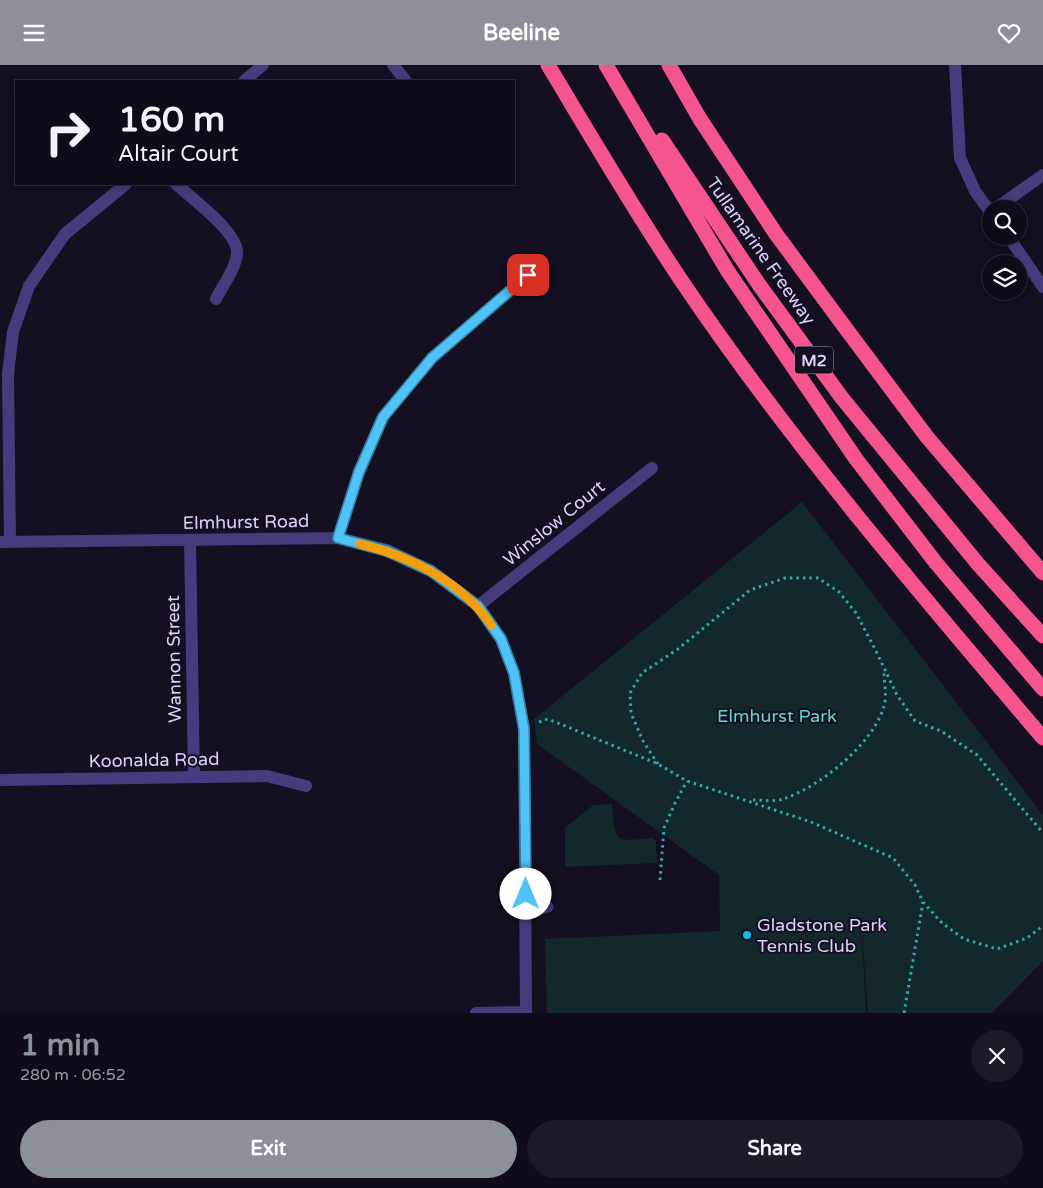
<!DOCTYPE html>
<meta charset="utf-8">
<style>
body{margin:0;font-family:"Varela Round",sans-serif;background:#1d1926;color:#f1f3f6;height:100vh;display:flex;flex-direction:column;font-size:19px;white-space:nowrap}
*{box-sizing:border-box;margin:0}
p{font-size:16px;color:#9b9ba2}
.icon{flex:none;width:28px;height:28px;fill:none;stroke:currentColor;stroke-width:2;stroke-linecap:round;stroke-linejoin:round}
.map{position:relative;height:948px;overflow:hidden}
.details{display:flex;flex-direction:column;background:#0f0b19;flex:1}
.details>*{flex:none}
.banner{position:absolute;left:15px;top:15px;width:500px;height:105px;border-radius:0px;box-shadow:0 2px 8px #0003,0 0 0 1px #2f2b38;background:#0f0b19;color:#f1f3f6;overflow:hidden}
.tools{position:absolute;left:982px;top:135px;display:grid;gap:10px}
.tools a{display:grid;place-items:center;width:45px;height:45px;border-radius:50%;background:#0f0b19;box-shadow:0 2px 8px #0003,0 0 0 1px #2f2b38;font-size:25px}
.pin{position:absolute;display:grid;place-items:center;width:42px;height:42px;color:#fff;margin:-21px;border-radius:10px;box-shadow:0 2px 8px #0006}
.me{position:absolute;width:55px;margin:-28px;rotate:0deg;stroke-linejoin:round;filter:drop-shadow(0 0 4px #0008)}
.turn{display:flex;align-items:center;gap:18px;height:105px;padding:0 20px;font-size:22px}
.turn .icon{width:65px;height:65px;stroke-width:2.5}
.turn b{display:block;font-size:35px;line-height:42px}
.round{display:grid;place-items:center;flex:none;width:52px;height:52px;border-radius:26px;background:#1d1926}
.headline{display:flex;align-items:center;justify-content:space-between;height:85px;padding:0 20px}
h1{font-size:30px;font-weight:700;line-height:38px;color:#8c9099}
.primary-button{display:flex;gap:10px;margin-top:auto;padding:10px 20px}
.primary-button a{flex:1;height:58px;border-radius:30px;background:#8c9099;color:#fff;font-size:20px;font-weight:700;line-height:58px;text-align:center}
.primary-button a+a{background:#1d1926;color:#f1f3f6}
header{display:flex;justify-content:space-between;align-items:center;height:65px;padding:0 20px;background:#8c9099;color:#fff;font-size:22px;font-weight:700}
.map>svg:first-child{display:block}
.green{fill:#12282a}
.lines{fill:none;stroke-linecap:round;stroke-linejoin:round}
.path{stroke:#36a6ac;stroke-width:3;stroke-dasharray:2.5 4;stroke-linecap:butt}
.lane{stroke:#463c7d;stroke-width:11}
.street{stroke:#463c7d;stroke-width:12}
.highway{stroke:#f5548f;stroke-width:15}
.route-casing{stroke:#337fa1;stroke-width:12}
.route{stroke:#4fc3f7;stroke-width:9}
.slow{stroke:#f59e0b;stroke-width:9}
.poi-dot{fill:#0ebceb;stroke:#140f21;stroke-width:2}
.labels{text-anchor:middle;stroke-width:4;stroke-linejoin:round;paint-order:stroke}
.shield{fill:#140f21;stroke:#9f97ba;stroke-width:1}
.shield-label{font-size:16px;font-weight:bold;fill:#dbd1fc}
.street-label{font-size:18px;fill:#dbd1fc;stroke:#140f21}
.park-label{font-size:18px;fill:#62d7c7;stroke:#140f21}
.poi-label{font-size:18px;fill:#dbd1fc;stroke:#140f21;text-anchor:start}
</style>
<header><svg class="icon" aria-label="menu" viewBox="0 0 24 24"><path d="M4 6h16M4 12h16M4 18h16"/></svg>Beeline<svg class="icon" aria-label="heart" viewBox="0 0 24 24"><path d="M12 20l-8-8c-3-5 5-10 8-4 3-6 11-1 8 4z"/></svg></header>
<div class="map">
<svg width="1043" height="948" viewBox="0 0 1043 948">
<rect width="100%" height="100%" fill="#140f21"/>
<!-- green -->
<path class="green" d="M802,437L1043,750V896L992,948H868L861,853L866,948H547L545,874L720,866L719,810L537,679L534,654Z
M612,739C615,777 614,777 653,773L656,777L657,798L565,802V763L593,740Z"/>
<g class="lines">
<!-- path -->
<path class="path" d="M539,657L548,654L658,699L687,716L811,757L893,793L915,820L923,837L942,858L964,874L997,884L1027,873L1043,861
M658,699L643,676L631,648L630,628L642,608L678,584L750,525L785,513H818L839,527L856,548L875,584L897,630L915,656L941,666L977,690L1043,768
M753,735C762,735 775,737 783,734C820,722 874,678 884,641C887,631 884,617 884,606
M660,815L664,763L675,738L687,716
M904,948L923,837"/>
<!-- lane -->
<path class="lane" d="M526,848L548,842"/>
<!-- street -->
<path class="street" d="M393,0L406,16
M955,0L960,93L975,126L991,148
M244,16L263,0
M176,119C191,133 238,167 237,188C236,203 223,220 216,234
M995,144L1043,110
M1008,171L1043,222
M338,473L359,407L383,352L432,293L528,210
M190,475L194,712
M0,477L338,473L387,485L431,506L478,541L501,574L514,608L524,664L526,948
M10,477L8,309L13,267L29,221L65,169L126,119
M478,541L652,403
M0,715L267,711L306,721
M476,948L526,947"/>
<!-- highway -->
<path class="highway" d="M548,0C592,73 635,147 683,218C791,378 918,526 1043,673
M606,0L727,205L856,394L936,498L1043,624
M669,0L700,54L776,169L844,261L927,372L1043,508
M662,75L760,221L842,333L978,499L1043,571"/>
</g>
<g class="lines">
<!-- route casing -->
<g class="route-casing">
<path id="route" d="M526,829L524,664L514,608L501,574L478,541L431,506L387,486L338,473L359,407L383,352L432,293L528,210"/>
</g>
<!-- route -->
<use href="#route" class="route"/>
<!-- slow -->
<path class="slow" d="M360,479C410,491 462,517 491,560"/>
</g>
<!-- markers -->
<circle class="poi-dot" cx="747" cy="870" r="5"/>
<g class="labels">
<!-- shield labels -->
<rect class="shield" x="795" y="281.5" width="38" height="27" rx="4"/>
<g class="shield-label">
<text x="814" y="301">M2</text>
</g>
<!-- street labels -->
<g class="street-label">
<text transform="translate(761 186) rotate(55)" y="6">Tullamarine Freeway</text>
<text transform="translate(246 457) rotate(-1)" y="6">Elmhurst Road</text>
<text transform="translate(554 458) rotate(-39)" y="6">Winslow Court</text>
<text transform="translate(174 594) rotate(-91)" y="6">Wannon Street</text>
<text transform="translate(154 695) rotate(-1)" y="6">Koonalda Road</text>
</g>
<!-- park labels -->
<g class="park-label">
<text x="777" y="657">Elmhurst Park</text>
</g>
<!-- poi labels -->
<g class="poi-label">
<text x="757" y="866">Gladstone Park<tspan x="757" dy="21">Tennis Club</tspan></text>
</g>
</g>
</svg>
<div class="tools">
<a><svg class="icon" aria-label="search" viewBox="0 0 24 24"><circle cx="10" cy="10" r="6"/><path d="M15 15l6 6"/></svg></a>
<a><svg class="icon" aria-label="layers" viewBox="0 0 24 24"><path d="M12 4l9 5-9 5-9-5zM3 14l9 5 9-5"/></svg></a>
</div>
<div class="pin" style="left:528px;top:210px;background:#d93025"><svg class="icon" aria-label="arrive" viewBox="0 0 24 24"><path d="M6 21V4h12l-3 4 3 4H6"/></svg></div>
<svg class="me" style="left:526px;top:829px" viewBox="-20 -20 40 40"><circle r="19" fill="#fff"/><path d="M0-13L10 11 0 6-10 11z" fill="#4fc3f7"/></svg>
<div class="banner">
<div class="turn"><svg class="icon" aria-label="right" viewBox="0 0 24 24"><path d="M7 20v-9h11M14 6l5 5-5 5"/></svg><div><b>160 m</b>Altair Court</div></div>
</div>
</div>
<section class="details">
<div class="headline"><div><h1>1 min</h1><p>280 m · 06:52</p></div><a class="round"><svg class="icon" aria-label="close" viewBox="0 0 24 24"><path d="M6 6l12 12M18 6L6 18"/></svg></a></div>
<div class="primary-button"><a>Exit</a><a>Share</a></div>
</section>
